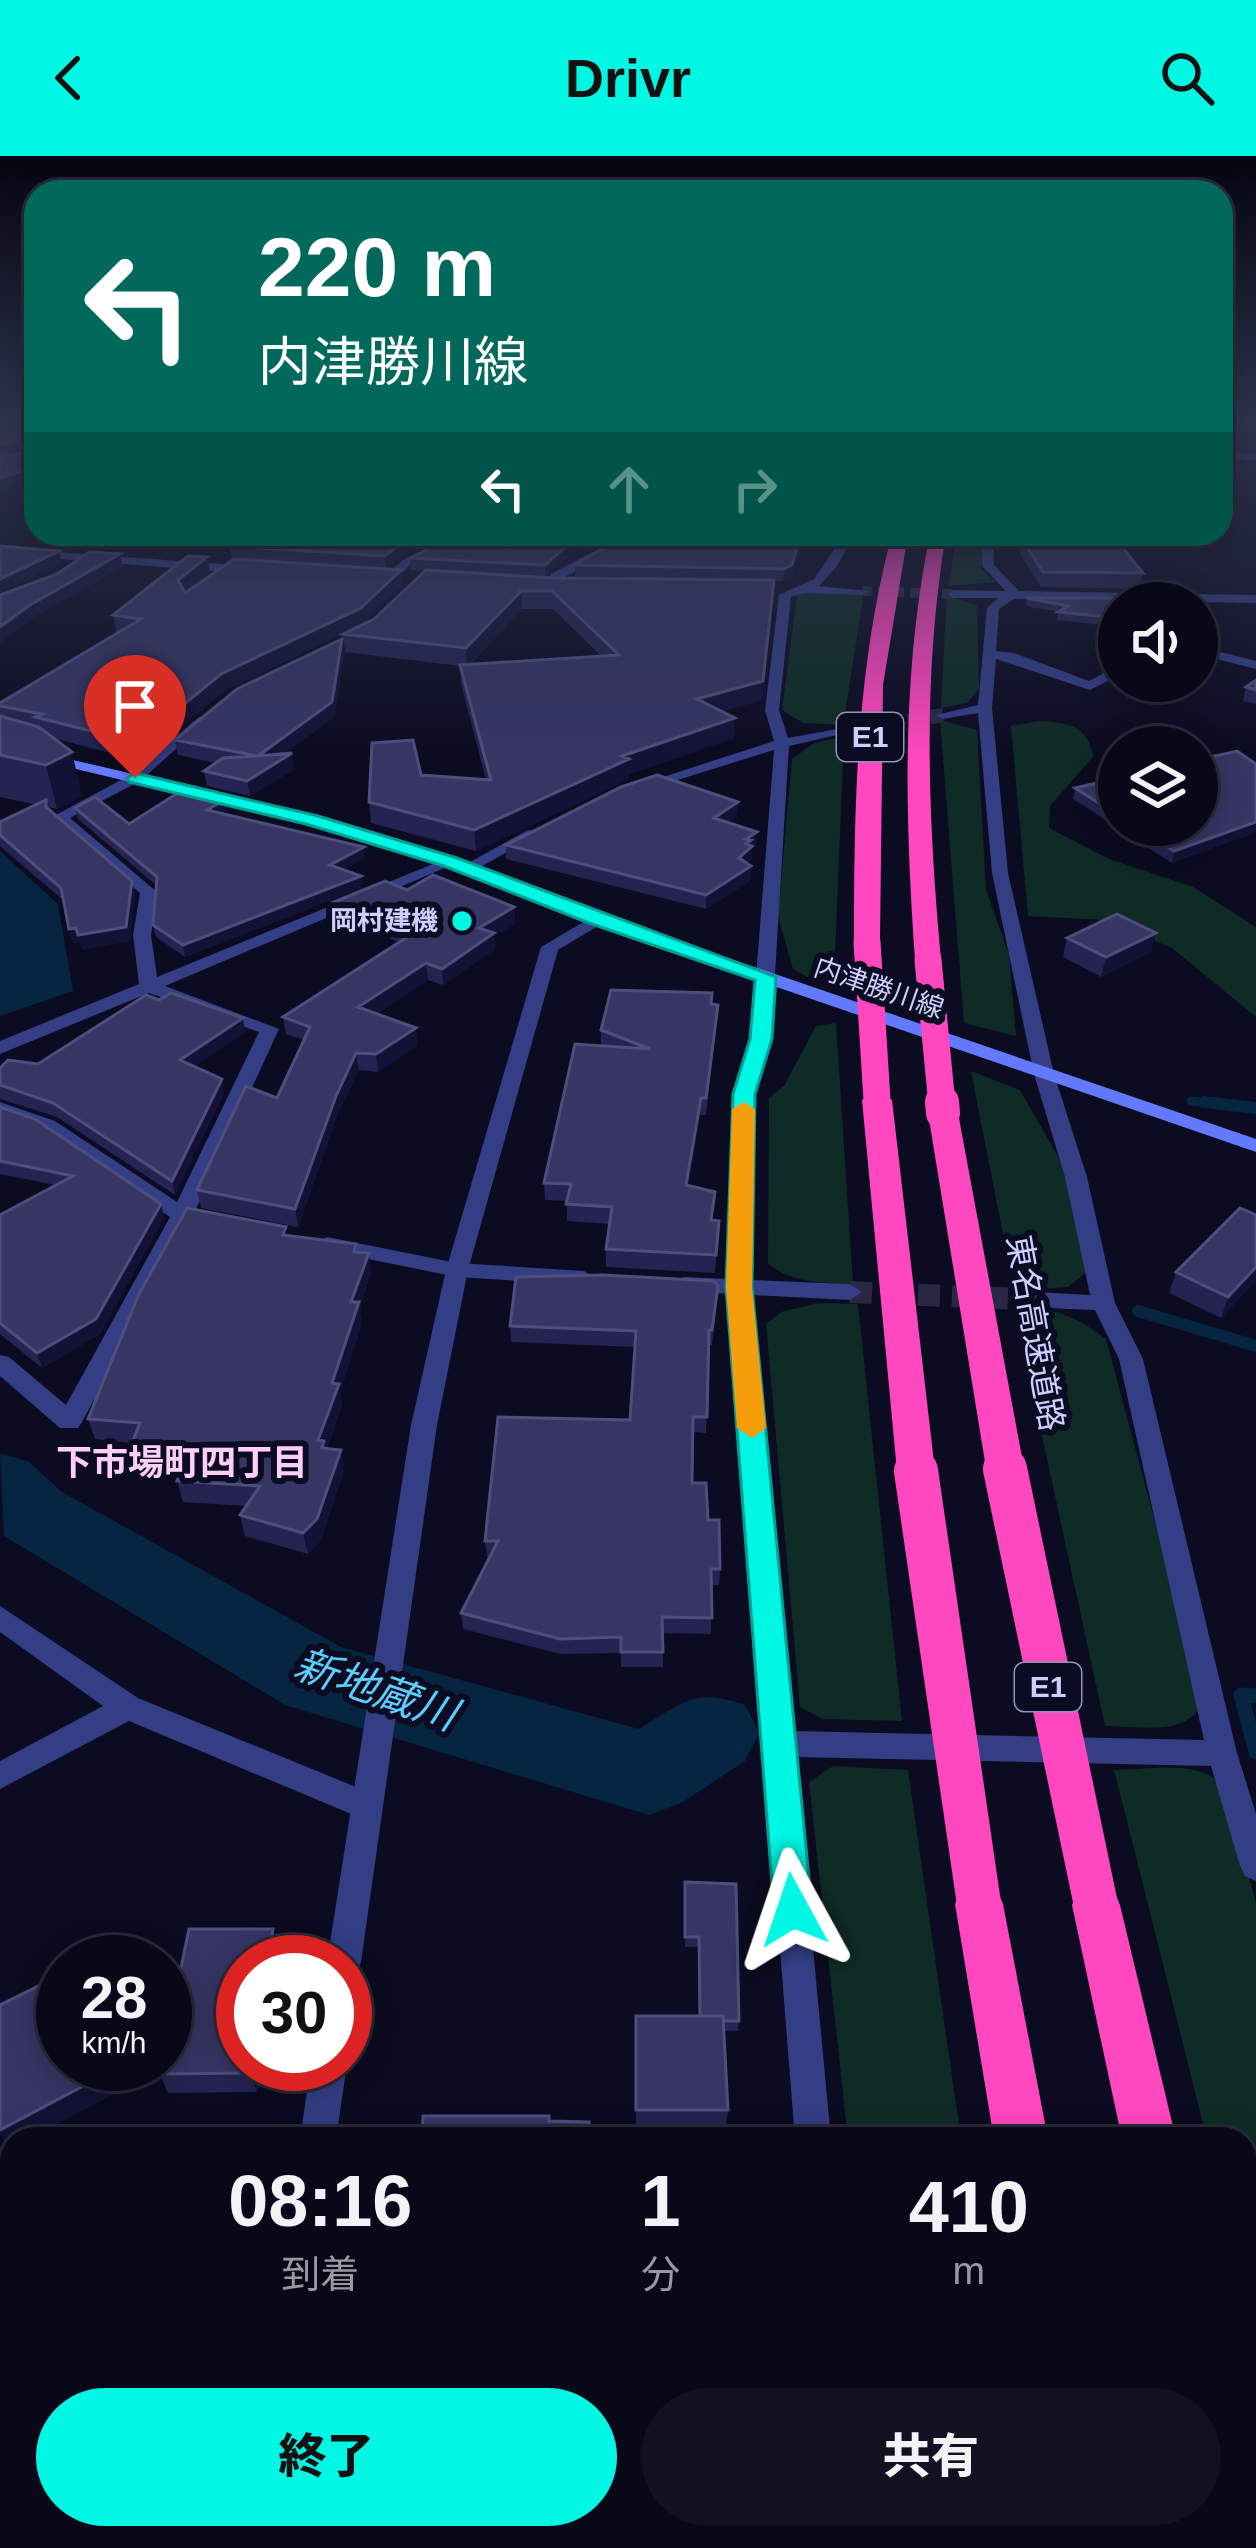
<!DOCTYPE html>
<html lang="ja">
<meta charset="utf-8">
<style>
body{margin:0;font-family:Arial,"Noto Sans JP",sans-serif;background:#112;color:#f1f3f6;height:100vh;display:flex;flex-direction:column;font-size:45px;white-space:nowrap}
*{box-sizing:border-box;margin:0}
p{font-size:39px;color:#989aa2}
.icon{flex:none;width:66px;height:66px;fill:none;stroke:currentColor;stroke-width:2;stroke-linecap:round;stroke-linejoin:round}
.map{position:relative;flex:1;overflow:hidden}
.sheet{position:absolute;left:0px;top:1971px;width:1257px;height:423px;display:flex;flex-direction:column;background:#080819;border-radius:36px 36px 0 0;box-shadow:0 6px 30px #0003,0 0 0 3px #292938}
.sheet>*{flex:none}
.banner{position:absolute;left:24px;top:24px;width:1209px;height:366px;border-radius:36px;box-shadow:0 6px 30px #0003,0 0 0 3px #292938;background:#00695c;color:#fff;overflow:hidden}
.tools{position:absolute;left:1098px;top:426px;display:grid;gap:24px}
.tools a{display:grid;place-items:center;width:120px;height:120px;border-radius:50%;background:#080819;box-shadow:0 6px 30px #0003,0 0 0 3px #292938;font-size:60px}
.speed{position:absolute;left:36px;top:1779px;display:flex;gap:24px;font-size:60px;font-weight:700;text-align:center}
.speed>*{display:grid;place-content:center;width:156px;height:156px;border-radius:50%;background:#080819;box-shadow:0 6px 30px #0003,0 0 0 3px #292938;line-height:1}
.speed small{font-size:30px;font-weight:400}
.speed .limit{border:18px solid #d22;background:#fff;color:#111}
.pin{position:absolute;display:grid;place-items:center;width:102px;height:102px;color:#fff;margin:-123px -51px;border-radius:50% 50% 50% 0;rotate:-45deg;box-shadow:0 0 12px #0007}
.pin .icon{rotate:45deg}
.me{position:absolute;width:132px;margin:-66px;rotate:355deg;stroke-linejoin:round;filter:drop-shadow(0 0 9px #0008)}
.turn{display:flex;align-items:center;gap:42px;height:252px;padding:0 36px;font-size:54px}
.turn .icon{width:156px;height:156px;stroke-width:2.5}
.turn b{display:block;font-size:84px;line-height:102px}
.lanes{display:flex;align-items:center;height:114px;padding:0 36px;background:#0003;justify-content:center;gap:60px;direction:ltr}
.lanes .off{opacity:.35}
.eta{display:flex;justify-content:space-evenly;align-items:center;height:204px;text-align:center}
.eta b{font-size:72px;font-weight:800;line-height:84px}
.action{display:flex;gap:24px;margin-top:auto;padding:24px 36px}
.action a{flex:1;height:138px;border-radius:72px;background:#00f7e4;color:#111;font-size:48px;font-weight:800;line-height:138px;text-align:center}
.action a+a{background:#112;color:#f1f3f6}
header{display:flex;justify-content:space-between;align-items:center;height:156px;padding:0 36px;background:#00f7e4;color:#111;font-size:54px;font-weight:800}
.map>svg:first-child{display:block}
.green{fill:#0e2c25}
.water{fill:#062540}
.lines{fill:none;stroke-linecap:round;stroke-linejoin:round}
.stream-far2{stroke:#062540;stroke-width:9}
.stream-far1{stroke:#062540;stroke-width:12}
.stream{stroke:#062540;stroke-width:15}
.river{fill:#062540;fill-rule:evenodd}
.minor-tunnel-far2{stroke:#282842;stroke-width:10;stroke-dasharray:10 6;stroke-linecap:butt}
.minor-tunnel-far1{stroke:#282842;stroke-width:14;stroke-dasharray:14 8;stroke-linecap:butt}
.minor-tunnel{stroke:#282842;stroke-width:22;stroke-dasharray:22 12;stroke-linecap:butt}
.minor{fill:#333e84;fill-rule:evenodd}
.tertiary{fill:#333e84;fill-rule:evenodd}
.secondary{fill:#637aff;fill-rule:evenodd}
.motorway{fill:#ff47bf;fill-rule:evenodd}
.motorway-bridge-far2{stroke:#ff47bf;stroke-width:27}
.motorway-bridge-far1{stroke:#ff47bf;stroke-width:34}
.motorway-bridge{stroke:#ff47bf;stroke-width:44}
.wall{fill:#242351;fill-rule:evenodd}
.shaded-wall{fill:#121236}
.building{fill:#363564;stroke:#4d4e7c;stroke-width:3}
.route{fill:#00f7e4;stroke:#00a194;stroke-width:3}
.slow{fill:#f59e0b}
.poi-dot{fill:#00f7e4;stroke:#0b0b21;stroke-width:4.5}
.labels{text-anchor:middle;stroke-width:12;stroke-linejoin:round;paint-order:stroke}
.far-poi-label{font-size:27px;font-weight:bold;fill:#cccfff;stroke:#0b0b21;text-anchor:end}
.far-street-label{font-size:27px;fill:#cccfff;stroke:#0b0b21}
.shield{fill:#0b0b21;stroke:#9294bc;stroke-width:3}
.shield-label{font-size:30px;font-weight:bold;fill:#cccfff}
.street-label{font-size:33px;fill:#cccfff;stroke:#0b0b21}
.neighbourhood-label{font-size:36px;font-weight:bold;fill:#ffcef6;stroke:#0b0b21}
.near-water-label{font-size:42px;font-style:italic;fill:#5acfff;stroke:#0b0b21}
</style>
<header><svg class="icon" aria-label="back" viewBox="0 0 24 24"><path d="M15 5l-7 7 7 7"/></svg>Drivr<svg class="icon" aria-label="search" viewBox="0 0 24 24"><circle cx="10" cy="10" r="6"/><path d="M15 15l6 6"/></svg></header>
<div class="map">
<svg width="1256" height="2392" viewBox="0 0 1256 2392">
<rect width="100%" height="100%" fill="#0b0b21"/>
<!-- green -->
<path class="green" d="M957,378H982L981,413L996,426L948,430Z
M808,436L864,437L843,569L803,567L782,554L797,440Z
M947,439L977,450L979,533L967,547L941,552Z
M940,564L977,574L986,734L1009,798L1016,880L964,867Z
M1039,565C1068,567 1088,569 1093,601L1050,650L1049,672L1109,703L1193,731L1256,771V861L1172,792L1105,764L1028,760L1011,570Z
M844,581L834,823L813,824L793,813L778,760L792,603L814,587Z
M836,867L853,1128C824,1126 790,1128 768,1107L769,942L784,930L816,870Z
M971,915L1020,934L1064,1011L1089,1114L1068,1131L1014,1135Z
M818,1147L858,1148L902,1565L823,1563L800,1551L766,1168L781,1156Z
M1014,1151C1053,1151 1076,1160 1106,1183L1203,1545C1188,1582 1139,1570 1105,1570Z
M833,1610L908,1614L961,1983H848L809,1626Z
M1114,1614C1148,1614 1200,1602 1224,1631L1256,1747V2181L1245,2137V1983H1207Z"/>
<!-- water -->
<path class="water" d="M0,695L58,748L73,835L0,860Z"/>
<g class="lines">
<!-- stream-far2 -->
<path class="stream-far2" d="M1191,945L1232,949"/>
<!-- stream-far1 -->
<path class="stream-far1" d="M1204,946L1256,952
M1138,1155L1256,1190"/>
<!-- stream -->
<path class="stream" d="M1256,1540L1241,1539L1256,1596"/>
<!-- river -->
<path class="river" d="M0,1297L29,1306L62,1336L341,1491L639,1573C682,1547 695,1531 745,1549L759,1577L745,1605L683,1646L649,1659L285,1549L4,1380Z"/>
<!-- minor-tunnel-far2 -->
<path class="minor-tunnel-far2" d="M862,435L953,438"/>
<!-- minor-tunnel-far1 -->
<path class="minor-tunnel-far1" d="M843,576L943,559"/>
<!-- minor-tunnel -->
<path class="minor-tunnel" d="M850,1136L1020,1143"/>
<!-- minor -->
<path class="minor" d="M1221,297L1256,298V304L1221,303Z
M649,378H671L612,396L561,423L557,434L547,431L551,418L590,397Z
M788,378L841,383L843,378H855L837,410L819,430L868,435L862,439L806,437L791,441L779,554L788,582L843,572L850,576L789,590L771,883L754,938L751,1124L850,1128L862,1136L850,1144L751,1139L793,1575L1204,1584L1119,1203L1095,1154L1020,1151L1008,1143L1020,1135L1090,1139L1065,1021L1034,918L992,717L978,557L943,563L936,559L978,549L987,452L998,442H953L947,438L953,434L1006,435L982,410V378H994V409L1019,435L1256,439V447L1014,443L999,453L996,495L1014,497L1089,525L1119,509V519L1090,534L996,503L992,552L1008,717L1054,918L1087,1021L1115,1147L1143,1203L1237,1597L1256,1658V1725L1245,1720L1240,1710L1211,1610L795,1601L831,1983H795L728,1138L684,1135L673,1128L684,1121L728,1123L734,938L751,883L774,594L642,635L629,632L774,585L765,554L779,439L814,423L837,389Z
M433,390L443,392L411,408L394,425H386V419L403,404Z
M0,392L249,410L255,414L249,418L0,398Z
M1197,490L1256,505V513L1197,498Z
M199,561L204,562V568L140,625L70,662L157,736L151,779L157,821L445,703L459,706L165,830L279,873L195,1055L204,1061L201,1066L189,1067L82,1266L78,1272H60L0,1220V1199L9,1201L66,1249L170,1061L41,973L0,959V946L55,965L177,1046L259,876L149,837L0,898V885L139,828L133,779L140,737L52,661L130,619Z
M528,674L542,677L473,715L459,712Z
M327,1081L457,1107L584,1115L595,1122L584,1129L457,1121L319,1093L316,1088Z
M0,1450L138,1542L378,1640L383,1650L378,1660L367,1664L356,1660L129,1565L0,1633V1605L103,1550L0,1476Z
M0,2322L12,2327V2382H32L34,2392H0Z
M826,2382H868L869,2392H827Z"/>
<!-- tertiary -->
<path class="tertiary" d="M597,758L603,759V767L558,794L468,1114L437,1269L361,1806L356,1817L345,1822V1806H327L411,1269L446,1114L541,791Z
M345,1904L347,1908L336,1983H300L311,1908H345Z
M238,2382H280L279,2392H237Z"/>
<!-- secondary -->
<path class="secondary" d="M0,587L318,661L457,703L603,759L1256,983V996L591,767L445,709L308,668L0,595Z"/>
<!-- motorway -->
<path class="motorway" d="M892,378H908L883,529L880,786L867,794L854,786C854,648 856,513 892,378Z
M930,378H946C922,521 928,661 941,804L928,812L915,804C905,660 901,520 930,378Z
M877,935L892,944L935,1315L930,1325L916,1329L902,1325L897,1315L862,944Z
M943,948L958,957L1024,1312L1019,1322L1005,1326L991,1322L986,1312L928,957Z
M979,1725L996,1732L1003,1748L1048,1983H994L955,1748L962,1732Z
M1096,1726L1113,1733L1120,1749L1176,1983H1122L1072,1749L1079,1733Z
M1245,2353L1256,2357V2392H1209L1207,2382H1245Z
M1059,2382H1123L1124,2392H1060Z"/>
<!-- motorway-bridge-far2 -->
<path class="motorway-bridge-far2" d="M867,786L877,944
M928,804L942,949"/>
<!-- motorway-bridge-far1 -->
<path class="motorway-bridge-far1" d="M942,946L943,957"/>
<!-- motorway-bridge -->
<path class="motorway-bridge" d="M1005,1313L1096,1749
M916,1315L979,1748"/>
</g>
<!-- wall -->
<path class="wall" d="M244,378H541L548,382L562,378H631L593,390L563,405L546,421L575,422V409L732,387L696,378H783L799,393L792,422L783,425H774L762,544L722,555L734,582L629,618V623L476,695L371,667L369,646L421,619L486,624L461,528L460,510L345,496L343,478L374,463L425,415L411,414L410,402L440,387L438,385L401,400L386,412L232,402L230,390ZM522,453H553L601,500L469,509Z
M1025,378H1169L1117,384L1143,417L1140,433L1041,431L1020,398L1022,383Z
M401,414L403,430L362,468L224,535L152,594L127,589L114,598L53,582L82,640L57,653L48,651L49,654L132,725L135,739L129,785L82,793L80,786L73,787L64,745L0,690V666L37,649L0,641V547L120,476L116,475L113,459L210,417L185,437Z
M1027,442L1119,447V471L1057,464L1058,456L1026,450Z
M344,497L334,561L284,598L295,613L250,640L207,630L204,615L216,607L178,599L175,584Z
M1256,524V548L1243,545L1246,531Z
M1256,608V676L1172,707L1073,643L1075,632L1119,622V669H1197Z
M226,643L228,654L222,658L365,702L343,714L361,720L362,732L185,801L156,781L153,769L157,730L78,663L75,652L129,668Z
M738,646L737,660L728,666L756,690L752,693V704L747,708L750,725L706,753L506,703V689Z
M407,734L514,751L515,768L494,780L495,793L443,829L428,824L376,858L418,889L378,916L359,914L338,957L298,1071L201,1052L197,1034L277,942L304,884L286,878L283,861L399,786L337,763L334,746Z
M1067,782L1151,796L1101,821L1063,801Z
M712,837V848L717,865L706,959H700L688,1030L715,1036L712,1064L719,1065L715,1117L606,1111V1093L610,1068L567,1065V1045L545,1044L544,1027L601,890V874Z
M159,844L243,862L245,876L194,911L224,937L175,1039L57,961L0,943V912L38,908Z
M0,951L161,1048L164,1062L100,1178L42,1212L0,1178V1059L55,1029L0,1018Z
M1256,1059V1124L1221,1162L1169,1137L1176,1116Z
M287,1080L356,1088L357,1096L369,1097L371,1117L360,1150L362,1167L340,1236L342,1249L327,1292L344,1314L321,1384L308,1398L245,1380L240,1359L246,1350L183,1346L177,1325L180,1318L140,1315L131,1287L95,1283L88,1263Z
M717,1146L712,1189H708L706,1277L692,1276V1327L708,1364L720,1413L719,1429H711V1478L663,1477V1511H621V1497L561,1498L463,1473L461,1457L490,1401H487L485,1385L630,1264L635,1191L511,1186L510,1170Z
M685,1726L739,1865L738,1875H724L728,1954L726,1972H636V1860H699L698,1791H685Z
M279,1792L257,1936L168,1937L160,1918L161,1912L10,1993L0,1977V1849L63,1908Z"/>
<!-- shaded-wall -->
<path class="shaded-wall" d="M0,268H34L35,273L0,279Z
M33,282L35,293L0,300V288Z
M36,310V322L0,334V322Z
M131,378H147L132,386Z
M157,378H180L148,396L146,384Z
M424,378H438V385L401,400L386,412L385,400L400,388Z
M592,378H631L593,390L563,405L546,421L545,409L563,393Z
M1105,378H1169L1104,385Z
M800,381L799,393L792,422L783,425L784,413Z
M59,395L62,407L0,437V423Z
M120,398L123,411L33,462L0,487V471L30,449Z
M207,401L210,417L181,440L178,424Z
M401,414L403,430L362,468L224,535L152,594L149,577L221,518Z
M774,424L762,544L696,562L697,543Z
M521,435L522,453L467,510L466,492Z
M342,483L344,497L334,561L261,615L258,600Z
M735,562L734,582L629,618V623L476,695L474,674L622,600Z
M123,572L127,589L114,598L110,580Z
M72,596L82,640L57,653L46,609Z
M292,597L295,613L250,640L247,625Z
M226,643L228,654L209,666L207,654Z
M738,646L737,660L714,676V662Z
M1256,666V676L1172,707L1174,695Z
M757,676L756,690L752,693V704L738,716L739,702L746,683Z
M364,691L365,702L332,720L330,709Z
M751,710L750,725L706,753V739Z
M361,720L362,732L185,801L183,789Z
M132,725L135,739L129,785L82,793L78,779Z
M514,751L515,768L494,780L495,793L443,829L442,813L479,772Z
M76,772L80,786L73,787L69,773Z
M1156,777L1151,796L1101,821L1106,801Z
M426,807L428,824L361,868L358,851Z
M243,862L245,876L183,919L180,904Z
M416,872L418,889L378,916L376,898Z
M356,897L359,914L338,957L298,1071L295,1053L336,940Z
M222,923L224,937L175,1039L172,1025Z
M701,942L700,959L685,1046L686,1029Z
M161,1048L164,1062L100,1178L42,1212L37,1197Z
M369,1097L371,1117L360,1150L362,1167L340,1236L342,1249L326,1294L328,1306L318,1284L351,1146Z
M1256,1111V1124L1221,1162L1228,1141Z
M341,1294L344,1314L321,1384L308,1398L303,1377Z
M273,1773L279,1792L277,1806H268Z
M165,1887L175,1905L29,1983H12V1992L10,1993L0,1977V1974L125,1908H165Z
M252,1908H261L257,1936L250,1917Z"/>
<!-- building -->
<path class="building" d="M36,275V292L33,282L0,288V283Z
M36,295V310L0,322V300Z
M244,378H424L400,388L385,400L230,390Z
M443,378H541L548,382L562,378H592L563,393L545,409L410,402L442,386Z
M648,378H670L730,388L741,382L739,378H783L800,381L792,409L784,413L575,409L600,394Z
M1025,378H1112L1143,417L1043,416L1022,383Z
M0,390L59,395L0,423Z
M89,396L120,398L30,449L0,471V439L57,418Z
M188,400L207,401L178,424L185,437L234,403L401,414L361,452L221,518L149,577L123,572L110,580L35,561L42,558L0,550V547L141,463L113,459Z
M426,414L552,422L774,424L763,525L697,543L735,562L622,600L629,603L474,674L369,646L372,587L413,584L421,619L491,624L460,509L619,499L552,435H521L466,492L343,478L374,463Z
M1027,442H1155L1159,447H1119V462L1058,456L1068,450Z
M342,483L332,546L258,600L292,597L247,625L204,615L223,602L257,600L175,584L237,533Z
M1256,524V534L1246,531Z
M0,560L39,571L72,596L46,609L0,599Z
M1237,595L1256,608V666L1174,695L1133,669H1197V604Z
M657,619L738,646L714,662L757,676L746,683L751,684L746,688L752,690L739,702L751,710L706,739L506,689L621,631Z
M1119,622V660L1075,632Z
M184,633L226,643L207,654L364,691L330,709L361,720L183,789L153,769L157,721L75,652L95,641L129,668Z
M46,644V651L132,725L126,771L78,779L76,772L69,773L61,732L0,679V666Z
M433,719L514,751L479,772L494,777L442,813L426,807L358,851L416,872L376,898L356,897L336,940L295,1053L197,1034L246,930L277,942L310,871L283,861L415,776L334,746L385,725L407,734Z
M1117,758L1156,777L1106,801L1067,782Z
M611,834L712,837L711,848L718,849L706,942H701L686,1029L715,1036L711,1064L719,1065L716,1099L606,1093L612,1051L566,1048L571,1028L544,1027L575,888L650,893L601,874Z
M171,837L243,862L180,904L222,923L172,1025L53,947L0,929V912L8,904L38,908L146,839L159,844Z
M0,951L35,963L161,1048L96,1163L37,1197L0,1167V1059L73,1020L0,1005Z
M187,1052L286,1071L283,1079L356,1088L354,1096L369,1097L351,1146H359L332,1227L339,1228L318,1284L324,1285L322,1292L341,1294L317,1363L303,1377L240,1359L260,1330L177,1325L188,1298L134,1294L136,1289H131L140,1267L88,1263L139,1138Z
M1240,1052L1256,1059V1111L1228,1141L1176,1116Z
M603,1119L714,1125L718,1130L712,1174H709L707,1261H693L692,1327H706L708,1364H719L720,1413H711L712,1462L662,1461L663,1496H621V1481L560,1483L461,1457L498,1385H485L498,1261L630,1264L636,1175L510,1170L516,1121Z
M685,1726L736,1728L739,1865H724L723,1860H700L699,1781H685Z
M189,1773H273L268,1806H243V1908H252L250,1917L160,1918L162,1908H165L167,1886L165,1887V1834L178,1826Z
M63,1818V1908H125L0,1974V1849Z
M636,1860H723L728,1954H636Z
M423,1960H549V1965L589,1966V1983H422Z
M389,2382H539V2392H393V2387H389Z"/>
<!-- sky -->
<linearGradient id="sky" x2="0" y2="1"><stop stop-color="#060612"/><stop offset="0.44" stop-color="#2e344e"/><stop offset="1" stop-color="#2e344e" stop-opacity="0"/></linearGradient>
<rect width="1256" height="603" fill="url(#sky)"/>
<!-- route -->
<path class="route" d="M135,617L318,660L457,702L776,821L772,883L755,938L752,1131L812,1754L806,1766L793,1771L780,1766L774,1754L726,1131L733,938L750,883L755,824L589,767L444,710L306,668L129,626L127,622Z"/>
<!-- slow -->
<path class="slow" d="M744,946L755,953L752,1131L766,1272L752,1282L737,1272L726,1131L732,953Z"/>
<!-- markers -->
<circle class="poi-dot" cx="462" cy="765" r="12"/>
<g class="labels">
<!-- far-poi labels -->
<g class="far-poi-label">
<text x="438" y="774">岡村建機</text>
</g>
<!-- far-street labels -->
<g class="far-street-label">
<text transform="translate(879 832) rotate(19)" y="9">内津勝川線</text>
</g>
<!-- shield labels -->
<g class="shield">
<rect x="837" y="557" width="66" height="48" rx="9"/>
<rect x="1015" y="1507" width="66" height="48" rx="9"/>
</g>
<g class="shield-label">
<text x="870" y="591">E1</text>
<text x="1048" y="1541">E1</text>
</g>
<!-- street labels -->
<g class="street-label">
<text transform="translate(1036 1177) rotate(80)" y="12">東名高速道路</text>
</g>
<!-- neighbourhood labels -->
<g class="neighbourhood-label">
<text x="182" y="1319">下市場町四丁目</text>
</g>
<!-- near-water labels -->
<g class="near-water-label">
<text transform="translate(376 1533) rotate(19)" y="15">新地蔵川</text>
</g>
</g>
</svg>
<div class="tools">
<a><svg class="icon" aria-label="sound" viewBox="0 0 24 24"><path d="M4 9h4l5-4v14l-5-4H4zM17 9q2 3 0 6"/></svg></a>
<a><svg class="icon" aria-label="layers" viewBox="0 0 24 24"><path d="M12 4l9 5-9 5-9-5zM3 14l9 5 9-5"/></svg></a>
</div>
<div class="speed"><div>28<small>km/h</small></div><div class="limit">30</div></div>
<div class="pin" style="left:135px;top:622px;background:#d93025"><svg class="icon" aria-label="arrive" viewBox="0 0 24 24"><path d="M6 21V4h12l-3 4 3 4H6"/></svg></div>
<svg class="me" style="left:793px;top:1754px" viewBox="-20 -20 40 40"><path d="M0-17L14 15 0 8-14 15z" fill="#00f7e4" stroke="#fff" stroke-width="4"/></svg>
<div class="banner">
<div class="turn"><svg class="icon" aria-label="left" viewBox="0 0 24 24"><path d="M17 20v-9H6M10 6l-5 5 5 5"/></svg><div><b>220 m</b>内津勝川線</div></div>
<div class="lanes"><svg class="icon" aria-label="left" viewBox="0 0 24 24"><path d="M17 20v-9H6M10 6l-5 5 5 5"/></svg><svg class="icon off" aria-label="ahead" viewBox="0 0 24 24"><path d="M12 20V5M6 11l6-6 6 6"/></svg><svg class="icon off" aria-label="right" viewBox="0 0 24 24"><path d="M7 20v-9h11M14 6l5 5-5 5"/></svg></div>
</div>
<section class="sheet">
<div class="eta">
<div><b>08:16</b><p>到着</p></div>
<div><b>1</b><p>分</p></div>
<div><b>410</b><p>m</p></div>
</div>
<div class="action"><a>終了</a><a>共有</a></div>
</section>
</div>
